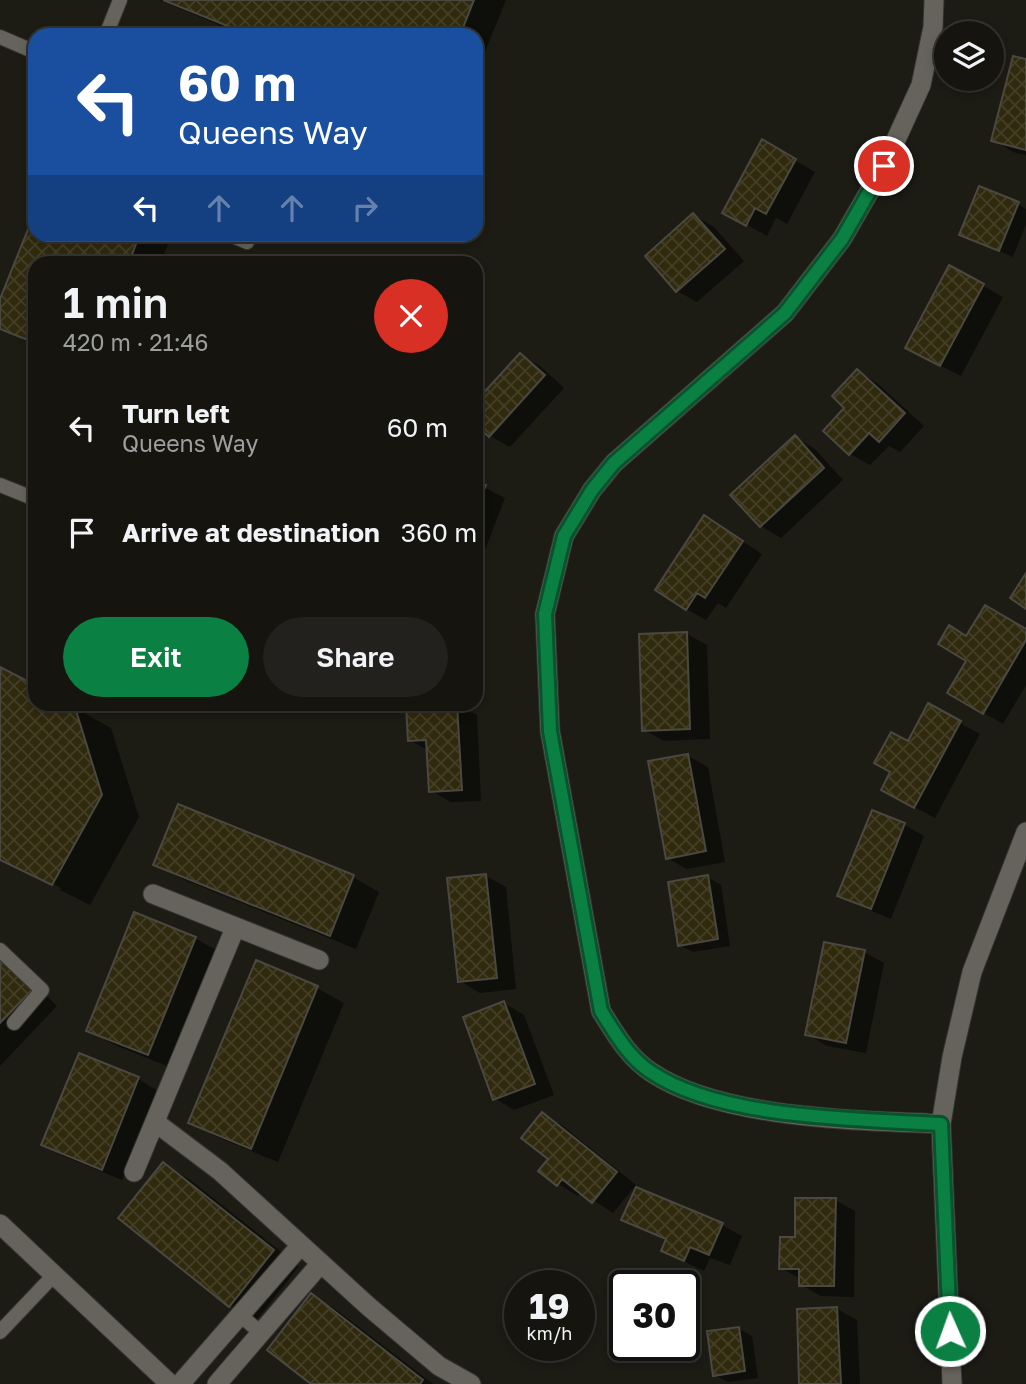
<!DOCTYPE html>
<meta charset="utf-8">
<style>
body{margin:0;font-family:"Golos Text",sans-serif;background:#22211d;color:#f1f3f6;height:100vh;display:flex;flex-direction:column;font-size:26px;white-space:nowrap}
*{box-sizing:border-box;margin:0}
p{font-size:23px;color:#9d9e9e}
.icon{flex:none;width:38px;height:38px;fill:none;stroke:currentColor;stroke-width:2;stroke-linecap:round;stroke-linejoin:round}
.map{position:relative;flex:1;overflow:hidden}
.side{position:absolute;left:28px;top:256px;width:455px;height:455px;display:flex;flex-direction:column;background:#15140f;border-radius:21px;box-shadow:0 4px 10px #0003,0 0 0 2px #34332f}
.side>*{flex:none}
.top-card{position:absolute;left:28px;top:28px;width:455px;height:214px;border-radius:21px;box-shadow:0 4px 10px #0003,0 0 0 2px #34332f;background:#1a4fa0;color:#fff;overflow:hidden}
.fabs{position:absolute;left:934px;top:21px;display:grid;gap:14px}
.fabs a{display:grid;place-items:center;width:70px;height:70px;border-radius:50%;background:#15140f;box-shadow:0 4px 10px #0003,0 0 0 2px #34332f;font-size:35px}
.speed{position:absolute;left:504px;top:1270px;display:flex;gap:14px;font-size:35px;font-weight:700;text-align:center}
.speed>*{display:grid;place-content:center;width:91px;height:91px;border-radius:50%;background:#15140f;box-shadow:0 4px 10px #0003,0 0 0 2px #34332f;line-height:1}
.speed small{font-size:18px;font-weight:400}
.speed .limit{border:4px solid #111;border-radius:10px;background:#fff;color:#111}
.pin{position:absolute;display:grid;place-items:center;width:60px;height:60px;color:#fff;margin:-30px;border:4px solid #fff;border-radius:50%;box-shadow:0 2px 7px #0007}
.me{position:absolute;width:77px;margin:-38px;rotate:358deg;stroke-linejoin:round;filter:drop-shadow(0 0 5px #0008)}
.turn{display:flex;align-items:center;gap:24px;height:147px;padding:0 35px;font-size:32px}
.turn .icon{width:91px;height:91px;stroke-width:2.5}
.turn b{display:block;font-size:49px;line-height:60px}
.lanes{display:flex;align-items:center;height:66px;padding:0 35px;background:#0003;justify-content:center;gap:35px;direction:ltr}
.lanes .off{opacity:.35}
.round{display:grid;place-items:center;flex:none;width:74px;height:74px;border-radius:37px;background:#22211d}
.headline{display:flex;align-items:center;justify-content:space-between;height:119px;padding:0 35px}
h1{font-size:42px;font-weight:600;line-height:52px}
.action{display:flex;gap:14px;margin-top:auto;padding:14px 35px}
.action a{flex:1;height:80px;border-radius:42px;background:#0b8043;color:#fff;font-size:28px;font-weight:600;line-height:80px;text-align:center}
.action a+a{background:#22211d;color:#f1f3f6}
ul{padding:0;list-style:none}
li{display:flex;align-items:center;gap:21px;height:105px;padding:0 35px}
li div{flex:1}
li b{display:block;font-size:26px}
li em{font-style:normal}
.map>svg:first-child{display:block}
.shadow{fill:#0007}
.building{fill:url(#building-cross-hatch);stroke:#4a4840;stroke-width:2}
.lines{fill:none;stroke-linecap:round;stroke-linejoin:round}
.service-casing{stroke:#353430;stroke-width:16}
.minor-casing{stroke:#353430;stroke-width:21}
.tertiary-casing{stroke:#353430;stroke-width:21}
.service{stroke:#65635b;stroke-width:14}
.minor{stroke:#65635b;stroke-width:19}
.tertiary{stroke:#65635b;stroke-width:19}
.route-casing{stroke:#07532c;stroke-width:18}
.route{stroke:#0b8043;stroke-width:12}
</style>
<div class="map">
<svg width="1026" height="1384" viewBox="0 0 1026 1384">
<defs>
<pattern id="building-cross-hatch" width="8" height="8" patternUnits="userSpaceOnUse" patternTransform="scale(1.75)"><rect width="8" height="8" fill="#2f290e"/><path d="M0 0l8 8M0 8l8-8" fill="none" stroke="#433e25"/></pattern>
</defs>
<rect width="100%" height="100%" fill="#1c1b14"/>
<!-- shadow -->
<path class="shadow" d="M159,0H506L476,74V35H243Z
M1026,61V155L1013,152L993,140Z
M763,142L815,172L787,224L776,218L767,236L724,212Z
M1018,204L1026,209V224L1013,257L961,234Z
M694,215L714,227L744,261L697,302L677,291Z
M35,217V234H172L161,262H35V346L0,328V304Z
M950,267L1003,297L961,376L927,359Z
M520,355L540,366L564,388L510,447L490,436L476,422V404Z
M858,371L877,383L924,426L900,452L889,446L870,465L850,454L826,431L847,408Z
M795,437L815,449L843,480L781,538L761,526Z
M476,483L505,498L476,573Z
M724,529L762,554L726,608L718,603L706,620L686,609Z
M1026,631V685L1003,724L949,693L968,660L967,638Z
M687,634L707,645L710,739L664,741L644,730Z
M0,669L35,686V704H68L111,728L139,817L90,905L60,890L61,888L35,875V878L1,858Z
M457,704L477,715L481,801L451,802L431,791L429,751L409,740L407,706Z
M960,723L980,734L935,818L903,801L908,743Z
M688,756L708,767L725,862L687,869L667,858Z
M873,812L905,825L924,836L891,919L860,906L840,895Z
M156,864L353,877L379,892L356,949L182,879Z
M486,876L506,887L516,989L480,993L460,981Z
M707,877L721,885L730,946L693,952L679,945Z
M195,938L221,953L174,1069L115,1045L88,1030Z
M0,951L57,1006L0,1066Z
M864,952L884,963L866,1053L827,1046L807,1034Z
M257,962L317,988L344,1003L278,1162L217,1137L190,1122Z
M504,1003L524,1015L554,1095L514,1110L494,1098Z
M138,1079L158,1091L122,1180L63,1156L43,1145Z
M543,1114L563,1126L636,1185L613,1213L581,1192L578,1196L558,1184Z
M163,1164L189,1179L299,1266L256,1321L230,1305Z
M835,1200L855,1211L854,1297L821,1296L801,1285V1279L781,1268L796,1239Z
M624,1220L722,1225L742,1236L730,1265L710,1258L704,1271L663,1251L667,1241Z
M312,1295L338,1311L433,1384H314Z
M837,1309L857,1320L860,1384H801Z
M739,1329L752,1336L758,1378L728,1382L715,1375Z"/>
<!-- building -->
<path class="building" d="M163,0H474L460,35H250Z
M1013,56L1026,59V150L991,141Z
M762,139L796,159L766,214L755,208L746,226L722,213Z
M979,186L1019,202L999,251L959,235Z
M35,212V234H140L129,262H35V343L0,329V299Z
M693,213L725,249L676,292L645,256Z
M949,265L984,284L940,366L905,348Z
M520,353L545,375L489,437L476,425V401Z
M857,369L905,413L879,442L869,433L849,455L823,431L844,408L832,396Z
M795,435L824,468L760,527L730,495Z
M476,481L486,485L476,510Z
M704,515L743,541L705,598L697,593L686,610L655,590Z
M1026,573V609L1010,598Z
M985,605L1026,629V640L983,714L947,693L966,661L938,644L949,625L966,636Z
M687,632L690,729L642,731L639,634Z
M0,667L35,685V704H74L102,795L52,885L0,860Z
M928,703L961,721L914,808L881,790L890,772L874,763L891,732L908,741Z
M457,704L462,790L429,792L426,740L408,741L406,705Z
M688,754L706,851L666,859L648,761Z
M178,804L354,875L330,936L153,865Z
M872,810L905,823L871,909L837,896Z
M486,874L497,978L458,982L447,878Z
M708,875L718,939L678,946L668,882Z
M134,912L196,937L148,1055L86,1031Z
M824,942L865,950L846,1043L805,1035Z
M0,959L32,990L0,1023Z
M256,960L318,986L251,1149L188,1123Z
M504,1001L535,1084L493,1100L463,1017Z
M79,1053L139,1077L102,1170L41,1145Z
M542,1112L617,1172L592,1203L562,1179L557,1186L538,1171L548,1159L521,1138Z
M163,1162L274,1250L229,1307L118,1218Z
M636,1187L723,1223L709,1255L690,1247L684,1261L661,1251L666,1239L621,1220Z
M795,1198H836L834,1286H799V1269H779L780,1237H795Z
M311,1293L423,1380L420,1384H311L267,1350Z
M837,1307L841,1384H799L797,1309Z
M739,1327L745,1371L713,1376L707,1331Z"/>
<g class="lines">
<!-- service casing -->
<g class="service-casing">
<path id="service" d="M106,35L120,0
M0,37L35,52
M228,234L247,242
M0,485L35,499
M0,950L42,990L14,1023
M240,1315L261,1333
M0,1332L54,1275"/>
</g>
<!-- minor casing -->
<g class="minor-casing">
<path id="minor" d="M934,0L933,27L921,85L884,166L842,239L785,313L614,463L592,490L564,536L545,614L550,731L601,1011C615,1033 628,1057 651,1072C720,1119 858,1120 941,1124
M153,894L319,960
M155,1122L220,1171L368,1306L439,1366L471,1384
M134,1172L235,928
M180,1384L301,1245
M217,1384L321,1263
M952,1384L941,1124L952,1057L972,972L1026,832"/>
</g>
<!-- tertiary casing -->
<g class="tertiary-casing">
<path id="tertiary" d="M0,1224L170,1384"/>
</g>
<!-- service -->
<use href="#service" class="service"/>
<!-- minor -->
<use href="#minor" class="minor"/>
<!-- tertiary -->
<use href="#tertiary" class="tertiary"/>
</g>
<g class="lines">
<!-- route casing -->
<g class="route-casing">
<path id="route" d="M884,166L842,239L785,313L614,463L592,490L564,536L545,614L550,731L601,1011C615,1033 628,1057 651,1072C720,1119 858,1119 941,1124L950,1331"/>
</g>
<!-- route -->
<use href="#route" class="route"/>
</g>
</svg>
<div class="fabs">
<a><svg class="icon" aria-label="layers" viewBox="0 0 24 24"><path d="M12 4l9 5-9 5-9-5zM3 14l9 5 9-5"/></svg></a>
</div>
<div class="speed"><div>19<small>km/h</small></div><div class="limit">30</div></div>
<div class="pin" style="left:884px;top:166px;background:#d93025"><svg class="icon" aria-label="arrive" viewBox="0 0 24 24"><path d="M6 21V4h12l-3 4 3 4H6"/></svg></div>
<svg class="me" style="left:950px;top:1331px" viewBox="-20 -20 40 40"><circle r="17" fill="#0b8043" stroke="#fff" stroke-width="3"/><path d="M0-11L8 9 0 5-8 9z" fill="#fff"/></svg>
<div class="top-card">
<div class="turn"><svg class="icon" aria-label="left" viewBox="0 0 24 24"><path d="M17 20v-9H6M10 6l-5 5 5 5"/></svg><div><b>60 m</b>Queens Way</div></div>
<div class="lanes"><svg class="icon" aria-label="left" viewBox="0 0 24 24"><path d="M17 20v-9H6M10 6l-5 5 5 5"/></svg><svg class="icon off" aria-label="ahead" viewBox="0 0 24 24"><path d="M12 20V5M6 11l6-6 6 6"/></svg><svg class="icon off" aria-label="ahead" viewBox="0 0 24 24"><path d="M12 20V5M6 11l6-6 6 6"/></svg><svg class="icon off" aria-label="right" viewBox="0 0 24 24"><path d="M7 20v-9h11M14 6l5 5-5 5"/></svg></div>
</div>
<section class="side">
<div class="headline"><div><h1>1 min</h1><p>420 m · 21:46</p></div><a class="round" style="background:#d93025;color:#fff"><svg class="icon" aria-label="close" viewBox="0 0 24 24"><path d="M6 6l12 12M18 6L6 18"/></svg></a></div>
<ul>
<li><svg class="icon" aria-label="left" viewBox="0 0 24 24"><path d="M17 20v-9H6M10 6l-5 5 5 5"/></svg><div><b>Turn left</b><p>Queens Way</p></div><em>60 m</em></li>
<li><svg class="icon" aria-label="arrive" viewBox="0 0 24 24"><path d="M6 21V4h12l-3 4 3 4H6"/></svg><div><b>Arrive at destination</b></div><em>360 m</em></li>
</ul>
<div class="action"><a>Exit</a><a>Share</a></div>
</section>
</div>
